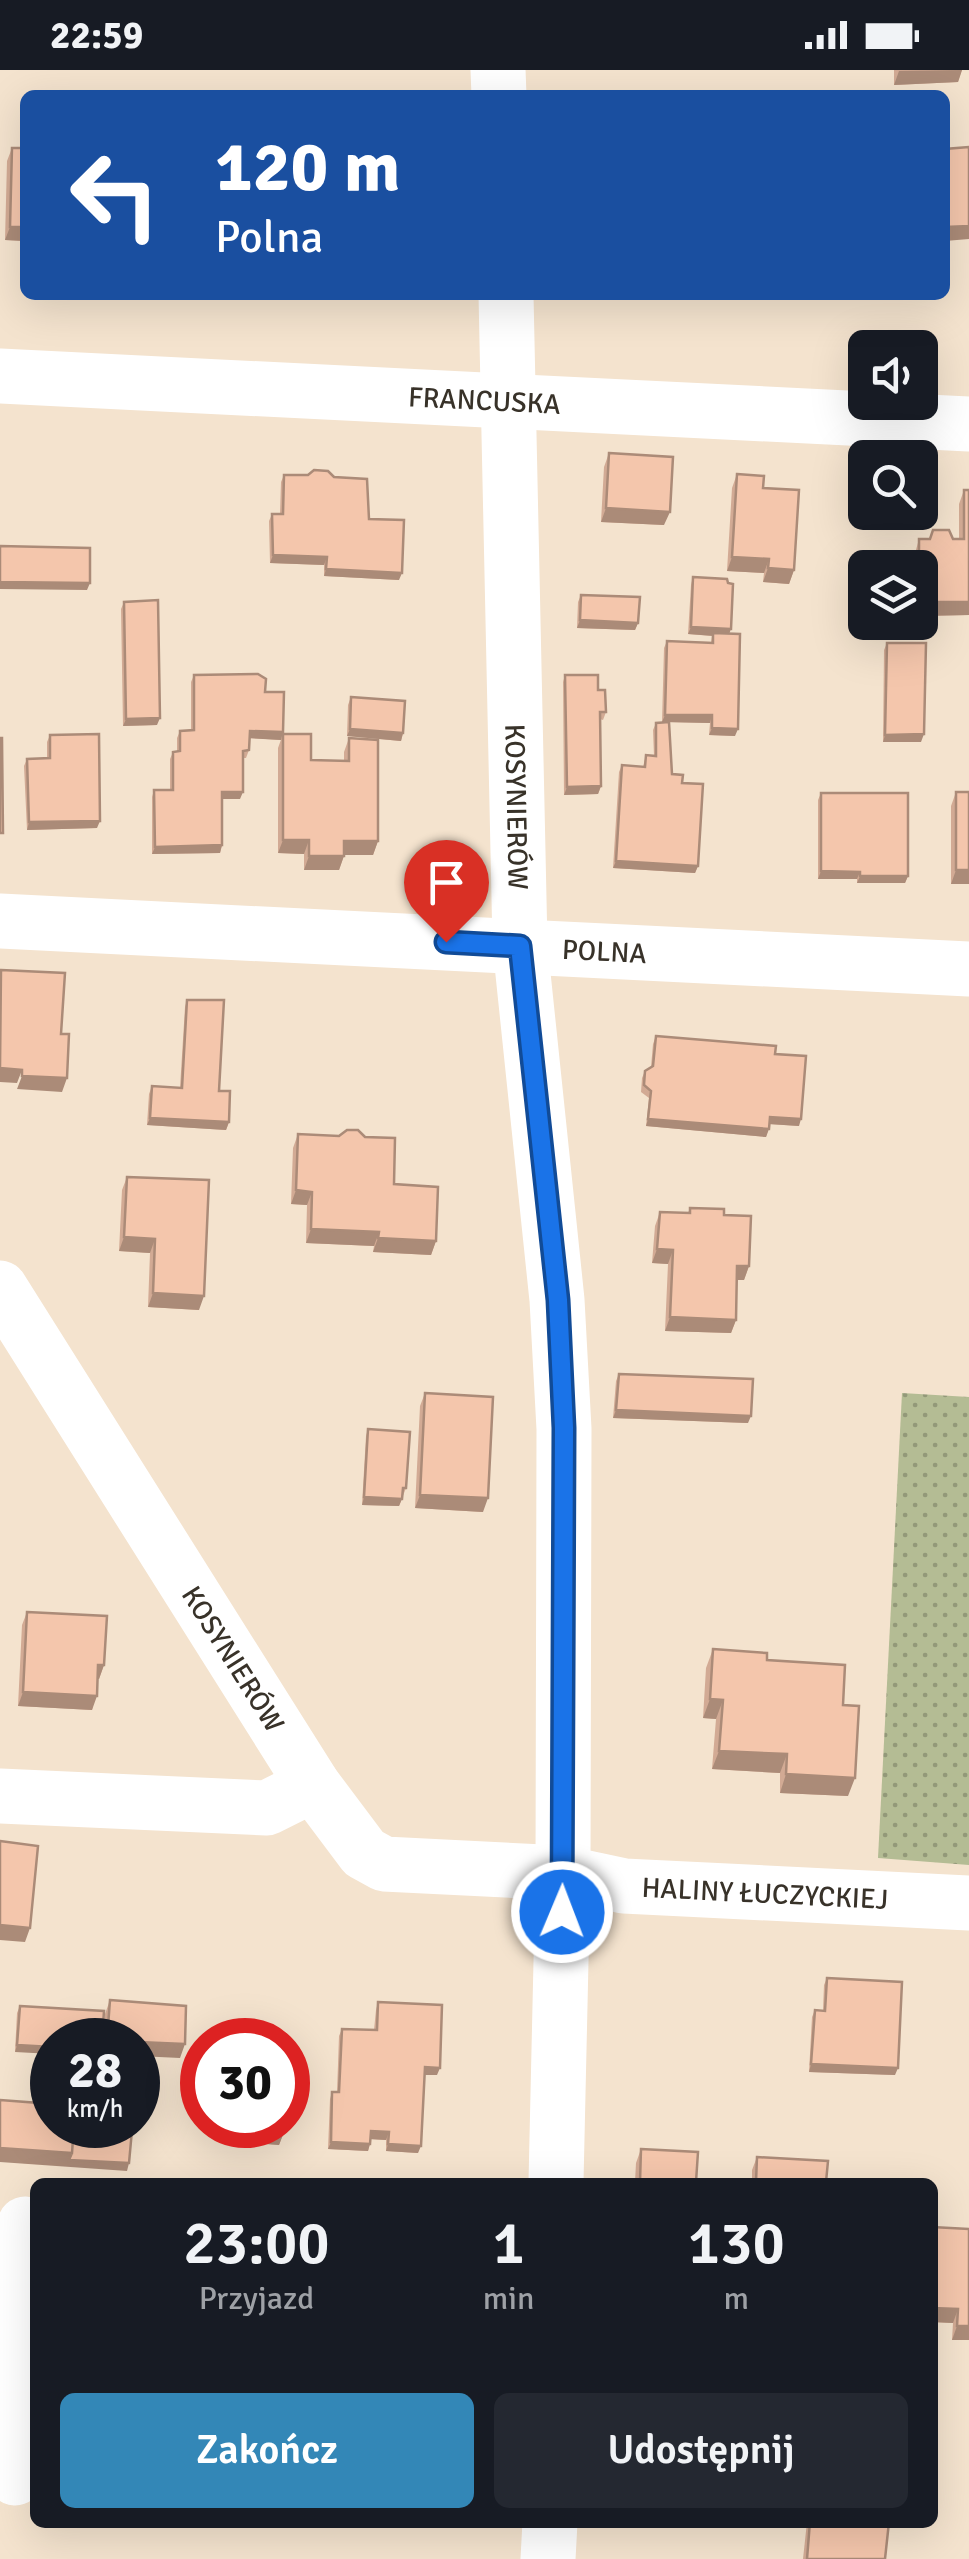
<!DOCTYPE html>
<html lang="pl">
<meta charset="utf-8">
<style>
body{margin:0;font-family:Signika,sans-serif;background:#242831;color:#f1f3f6;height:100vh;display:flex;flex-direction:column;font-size:38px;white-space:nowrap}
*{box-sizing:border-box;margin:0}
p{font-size:32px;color:#9ea1a6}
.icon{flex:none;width:55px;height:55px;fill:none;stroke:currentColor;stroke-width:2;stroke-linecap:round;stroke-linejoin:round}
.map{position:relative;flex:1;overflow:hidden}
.side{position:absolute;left:30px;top:2108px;width:908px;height:350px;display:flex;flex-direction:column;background:#171b24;border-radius:15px;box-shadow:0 10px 40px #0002}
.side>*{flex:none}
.top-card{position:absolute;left:20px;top:20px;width:930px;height:210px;border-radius:15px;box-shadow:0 10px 40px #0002;background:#1a4fa0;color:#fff;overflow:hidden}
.controls{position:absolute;left:848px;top:260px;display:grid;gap:20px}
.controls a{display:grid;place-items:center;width:90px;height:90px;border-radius:15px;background:#171b24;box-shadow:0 10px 40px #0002;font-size:50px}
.speed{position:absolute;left:30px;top:1948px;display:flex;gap:20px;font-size:50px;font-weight:700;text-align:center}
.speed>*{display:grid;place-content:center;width:130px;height:130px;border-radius:50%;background:#171b24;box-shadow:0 10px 40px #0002;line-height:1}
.speed small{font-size:25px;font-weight:400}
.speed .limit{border:15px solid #d22;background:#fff;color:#111}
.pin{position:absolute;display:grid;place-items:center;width:85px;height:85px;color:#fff;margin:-102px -42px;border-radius:50% 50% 50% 0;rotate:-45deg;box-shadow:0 0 10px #0007}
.pin .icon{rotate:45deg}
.me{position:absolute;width:110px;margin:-55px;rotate:1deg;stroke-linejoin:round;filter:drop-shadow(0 0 8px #0008)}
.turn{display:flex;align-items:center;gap:35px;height:210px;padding:0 30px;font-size:45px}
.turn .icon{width:130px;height:130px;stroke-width:2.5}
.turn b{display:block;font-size:70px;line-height:85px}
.eta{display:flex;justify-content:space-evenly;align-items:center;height:170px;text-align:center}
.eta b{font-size:60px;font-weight:600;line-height:70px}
.button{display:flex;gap:20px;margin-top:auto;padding:20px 30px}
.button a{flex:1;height:115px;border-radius:15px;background:#3387b7;color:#fff;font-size:40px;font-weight:600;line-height:115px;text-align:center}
.button a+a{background:#242831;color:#f1f3f6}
.status{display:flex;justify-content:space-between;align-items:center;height:70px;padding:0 50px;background:#171b24;direction:ltr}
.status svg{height:28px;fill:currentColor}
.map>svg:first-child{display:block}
.green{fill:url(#green-dots)}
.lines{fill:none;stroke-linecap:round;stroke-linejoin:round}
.minor{stroke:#fff;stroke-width:55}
.wall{fill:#d2aa94}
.shaded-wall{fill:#ab8b78}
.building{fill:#f4c6ac;stroke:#ab8b78;stroke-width:2.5}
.route-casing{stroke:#114b97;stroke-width:25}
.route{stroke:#1a73e8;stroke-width:18}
.labels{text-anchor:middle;stroke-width:10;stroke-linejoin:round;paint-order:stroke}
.street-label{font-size:28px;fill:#383229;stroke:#fef1df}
</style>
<div class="status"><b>22:59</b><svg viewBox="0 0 49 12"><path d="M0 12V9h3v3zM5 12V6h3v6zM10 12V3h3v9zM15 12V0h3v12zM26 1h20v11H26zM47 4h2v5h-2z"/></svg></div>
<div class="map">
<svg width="969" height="2489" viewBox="0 0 969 2489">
<defs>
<pattern id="green-dots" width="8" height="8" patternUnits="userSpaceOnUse" patternTransform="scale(2.5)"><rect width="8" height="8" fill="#b4bc94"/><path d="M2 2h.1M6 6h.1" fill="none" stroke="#939979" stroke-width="1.8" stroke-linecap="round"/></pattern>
</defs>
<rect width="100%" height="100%" fill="#f4e3ce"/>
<!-- green -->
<path class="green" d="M902,1323L969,1327V1795L878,1788Z"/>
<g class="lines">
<!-- minor -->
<g class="minor">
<path d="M498,0L499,25"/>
<path id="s1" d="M506,225L520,875L557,1230L564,1359L563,1803L556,2112"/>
<path id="s2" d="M0,306L969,354"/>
<path id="s3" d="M0,851L969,899"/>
<path id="s4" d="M0,1218L313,1715L364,1783L384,1794L563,1803L624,1816L969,1833"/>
<path d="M0,1726L267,1738L313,1715"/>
<path d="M15,2408L25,2154"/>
<path d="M548,2489L550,2452"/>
</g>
</g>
<!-- wall -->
<path class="wall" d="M894,0H962L958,12L894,15Z
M12,78H25V171L5,170L7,91Z
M609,383L664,455L601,452L604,397Z
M737,404L763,418L794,500L789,514L763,512L764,503L727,501L732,418Z
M284,405L369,449L399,510L324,506V495L270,493L269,451L272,444H280L281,412Z
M964,420H969V545L920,546V498H902L906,486L914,487L919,469H959V434Z
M693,507L729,564L735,666L709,665L710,653L669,652L672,704L682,713L698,796L695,803L613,798L619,702L622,695L643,697L646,685L654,686L653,660L656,653L662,652L664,578L667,571L711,572L712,566L688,564L691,515Z
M581,525L638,553L635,560L577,558L578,532Z
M124,532L157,655L123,656L121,539Z
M887,573L921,672H883L884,580Z
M194,605L265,622L283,662L281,670L249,668V680L246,688H243L240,729H222V775L220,783L152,784V727L154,720H170V689L173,682L177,681V668L180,661H191V612Z
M565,605L598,620L606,642L603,650L600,649L601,716L598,724L564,725L563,612Z
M351,627L403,663L401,671L347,666L348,635Z
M283,664L311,690L344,691V682L349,668L378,771L373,785H344L339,800H304V784L278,783V678Z
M50,665L97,758L27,760L24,696L27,689L47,688V672Z
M956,722L969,814H951V736Z
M821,723L908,806L905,813H857V809H818V730Z
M187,930L219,1021L229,1052L226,1060L147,1055L149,1024L152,1016L180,1018L185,937Z
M656,966L775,984L799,1056L770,1054L766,1067L646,1056L649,1028L641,1022L642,1008L645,1001L651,997L653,974Z
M298,1064L394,1114L436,1171L431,1185L373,1182L374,1176L306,1173L307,1135L291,1134L293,1078Z
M127,1107L199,1240L148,1237L150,1183L119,1181L122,1120Z
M690,1138L724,1145L749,1196L744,1210H737L736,1250L731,1263L665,1261L668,1194L652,1193L655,1156L660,1142L688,1143Z
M619,1304L748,1353L613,1348L616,1311Z
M425,1323L483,1442L415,1438L420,1336Z
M368,1359L406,1418L399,1436L362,1435L366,1366Z
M27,1542L104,1595L99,1609H98L92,1640L18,1636L22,1555Z
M713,1579L767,1590L843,1635L848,1726L780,1723V1703L712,1699L716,1649L703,1648L706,1598Z
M827,1908L895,2005L809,2002L812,1947L815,1940H823L824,1915Z
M110,1930L180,1988L138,1970H103L105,1944Z
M378,1932L437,2005H424L418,2083L386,2081V2070L371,2069L368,2081L328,2079L330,2029L332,2022H337L339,1966L342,1959L374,1960L376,1940Z
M20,1936L104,1941L15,1982L17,1943Z
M202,1985V2038H194L197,1999Z
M229,2055H284V2062L279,2075L228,2071Z
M641,2079L696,2112H635L636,2093Z
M757,2087L826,2112H752V2100Z
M932,2157L969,2270H952L953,2253L932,2252Z
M807,2452H889L885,2489H803Z"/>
<!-- shaded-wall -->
<path class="shaded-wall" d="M962,0L958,12L894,15L899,1Z
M969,156V169L945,171V157Z
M10,157H25V171L5,170Z
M606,438L670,442L664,455L601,452Z
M273,485L327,487L324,495L270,493Z
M732,487L769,489L764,503L727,501Z
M768,498L794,500L789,514L763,512Z
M326,499L402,503L399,510L324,506Z
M0,512L90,513L87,520L0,519Z
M920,532H969V545L920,546Z
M580,550L638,553L635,560L577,558Z
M691,557L731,559L728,567L688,564Z
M665,645H712L710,653L662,652Z
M160,648L157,655L123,656L126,649Z
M712,658L738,659L735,666L709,665Z
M350,659L403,663L401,671L347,666Z
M250,661L283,662L281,670L247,668Z
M924,664L921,672H883L885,665Z
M601,716L598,724L564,725L567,717Z
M222,722H243L240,729H220Z
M100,751L97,758L27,760L29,752Z
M283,770H309L304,784L278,783Z
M344,771H378L373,785H339Z
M222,775L220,783L152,784L155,777Z
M309,786H344L339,800H304Z
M616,791L698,796L695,803L613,798Z
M956,800H969V814H951Z
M821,801L860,802L857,809H818Z
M860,806H908L905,813H857Z
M0,998L22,1000L17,1013L0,1012Z
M22,1006L67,1008L62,1022L17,1019Z
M770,1047L801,1049L799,1056L768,1054Z
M150,1048L229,1052L226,1060L147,1055Z
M648,1049L769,1059L766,1067L646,1056Z
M296,1120L312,1122L307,1135L291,1134Z
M311,1159L379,1162L374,1176L306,1173Z
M124,1167L155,1169L150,1183L119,1181Z
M378,1168L436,1171L431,1185L373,1182Z
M657,1179L673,1180L668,1194L652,1193Z
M737,1196H749L744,1210H732Z
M153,1223L204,1226L199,1240L148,1237Z
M670,1247L736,1250L731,1263L665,1261Z
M616,1340L751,1346L748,1353L613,1348Z
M420,1425L488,1428L483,1442L415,1438Z
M364,1427L402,1429L399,1436L362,1435Z
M98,1595H104L99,1609H93Z
M23,1622L97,1626L92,1640L18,1636Z
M710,1629L723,1630L716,1649L703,1648Z
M719,1681L787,1684L780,1703L712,1699Z
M786,1704L855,1708L848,1726L780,1723Z
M0,1855L30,1858L25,1872L0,1870Z
M138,1972L185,1974L180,1988L138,1986Z
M17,1975L52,1977V1984L15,1982Z
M811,1994L898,1998L895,2005L809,2002Z
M425,1997L440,1998L437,2005H422Z
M199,2024H202V2038H194Z
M233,2057L284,2062L279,2075L228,2071Z
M371,2061L389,2062L386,2070L368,2069Z
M331,2072L370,2074L368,2081L328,2079Z
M388,2074L421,2076L418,2083L386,2081Z
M0,2078L72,2083L129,2093L127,2101L0,2092Z
M932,2238L958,2239L953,2253L932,2252Z
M957,2256H969V2270H952Z"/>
<!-- building -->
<path class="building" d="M969,77V156L945,157V79Z
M12,78H25V157H10Z
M609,383L673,387L670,442L606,438Z
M314,400L328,401L334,407L367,409L369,449L404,450L402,503L326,499L327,487L273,485L272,444H283L284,405H308Z
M737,404L764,406L763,418L799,420L794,500L768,498L769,489L732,487Z
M964,420H969V532H920V498H906V486L919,487V469H930L933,460H949L953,469H964Z
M0,476L90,478V513L0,512Z
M693,507L727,509L728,513L733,514L731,559L691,557Z
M581,525L640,527L638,553L580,550Z
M158,530L160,648L126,649L124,532Z
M713,563L740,564L738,659L712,658V645H665L667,571L713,573Z
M887,573H926L924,664L885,665Z
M258,604L266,609L265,622H284L283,662L250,661L249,680L243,681V722H222V775L155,777L154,720H173V682L180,681V661L194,660V605Z
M565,605H598V620H605L606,642H600L601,716L567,717Z
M351,627L405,631L403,663L350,659Z
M669,652L672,704L683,705L682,713L703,714L698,796L616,791L622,695L645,697L646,685L656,686V653Z
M99,664L100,751L29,752L27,689L50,688V665Z
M283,664H311V690L349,691V668L378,670V771H344V786H309V770H283Z
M0,668H2L3,763H0Z
M956,722H969V800H956Z
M821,723H908V806H860V802L821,801Z
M1,900L65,903L61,964H69L67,1008L22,1006V1000L0,998Z
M187,930H224L219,1021H230L229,1052L150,1048L152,1016L182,1018Z
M656,966L776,976L775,984L806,986L801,1049L770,1047L769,1059L648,1049L651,1021L644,1015L645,1001L653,996Z
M347,1060H358L365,1067L395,1068L394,1114L438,1117L436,1171L378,1168L379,1162L311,1159L312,1122L296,1120L298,1064L339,1066Z
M127,1107L209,1110L204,1226L153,1223L155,1169L124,1167Z
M690,1138L724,1139V1145L751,1146L749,1196H737L736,1250L670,1247L673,1180L657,1179L660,1142L690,1143Z
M619,1304L753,1309L751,1346L616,1340Z
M425,1323L493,1327L488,1428L420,1425Z
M368,1359L410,1362L406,1418H403L402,1429L364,1427Z
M27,1542L107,1546L104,1595H98L97,1626L23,1622Z
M713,1579L767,1583V1590L845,1595L843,1635L859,1636L855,1708L786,1704L787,1684L719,1681L723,1630L710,1629Z
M0,1771L38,1776L30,1858L0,1855Z
M827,1908L902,1912L898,1998L811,1994L815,1940L825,1941Z
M110,1930L186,1936L185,1974L138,1972V1970H107Z
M378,1932L442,1935L440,1998L425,1997L421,2076L388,2074L389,2062L371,2061L370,2074L331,2072L332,2022H339L342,1959L377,1960Z
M20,1936L104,1941L102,1970H52V1977L17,1975Z
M202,1985V2024H199Z
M0,2030L52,2034V2055H74L72,2083L0,2078Z
M74,2055H119V2059L132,2060L129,2093L69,2090L72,2083Z
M233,2055H284V2062L233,2057Z
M641,2079L698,2082L696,2112H640Z
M757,2087L828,2091L826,2112H756Z
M932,2157L969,2159V2256H957L958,2239L932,2238Z
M810,2452H889L885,2489H807Z"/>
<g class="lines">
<!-- route casing -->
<g class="route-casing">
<path id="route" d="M446,872L520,876L558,1230L564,1358L562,1842"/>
</g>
<!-- route -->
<use href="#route" class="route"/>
</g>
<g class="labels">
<!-- street labels -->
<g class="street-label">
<text dy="10" stroke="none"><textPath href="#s2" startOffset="485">FRANCUSKA</textPath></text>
<text dy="10" stroke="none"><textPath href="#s1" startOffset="512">KOSYNIERÓW</textPath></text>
<text dy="10" stroke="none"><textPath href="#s3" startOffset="605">POLNA</textPath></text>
<text dy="10" stroke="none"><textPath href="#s4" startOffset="438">KOSYNIERÓW</textPath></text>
<text dy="10" stroke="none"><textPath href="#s4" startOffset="1078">HALINY ŁUCZYCKIEJ</textPath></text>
</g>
</g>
</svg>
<div class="controls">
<a><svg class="icon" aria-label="sound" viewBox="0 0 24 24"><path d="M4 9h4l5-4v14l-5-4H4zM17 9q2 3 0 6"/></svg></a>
<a><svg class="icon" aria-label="search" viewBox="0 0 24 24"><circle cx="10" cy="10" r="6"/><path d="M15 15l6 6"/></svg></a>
<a><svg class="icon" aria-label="layers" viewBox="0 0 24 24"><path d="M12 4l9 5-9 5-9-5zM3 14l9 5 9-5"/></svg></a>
</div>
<div class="speed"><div>28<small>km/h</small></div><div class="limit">30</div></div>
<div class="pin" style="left:446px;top:872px;background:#d93025"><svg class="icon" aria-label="arrive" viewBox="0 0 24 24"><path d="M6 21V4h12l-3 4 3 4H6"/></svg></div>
<svg class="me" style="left:562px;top:1842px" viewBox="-20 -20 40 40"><circle r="17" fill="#1a73e8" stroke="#fff" stroke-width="3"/><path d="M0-11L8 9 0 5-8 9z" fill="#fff"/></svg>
<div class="top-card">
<div class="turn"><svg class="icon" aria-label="left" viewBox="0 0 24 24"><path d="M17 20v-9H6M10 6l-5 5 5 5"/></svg><div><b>120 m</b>Polna</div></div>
</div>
<section class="side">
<div class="eta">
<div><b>23:00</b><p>Przyjazd</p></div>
<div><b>1</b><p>min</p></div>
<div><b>130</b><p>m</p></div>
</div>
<div class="button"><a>Zakończ</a><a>Udostępnij</a></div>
</section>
</div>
